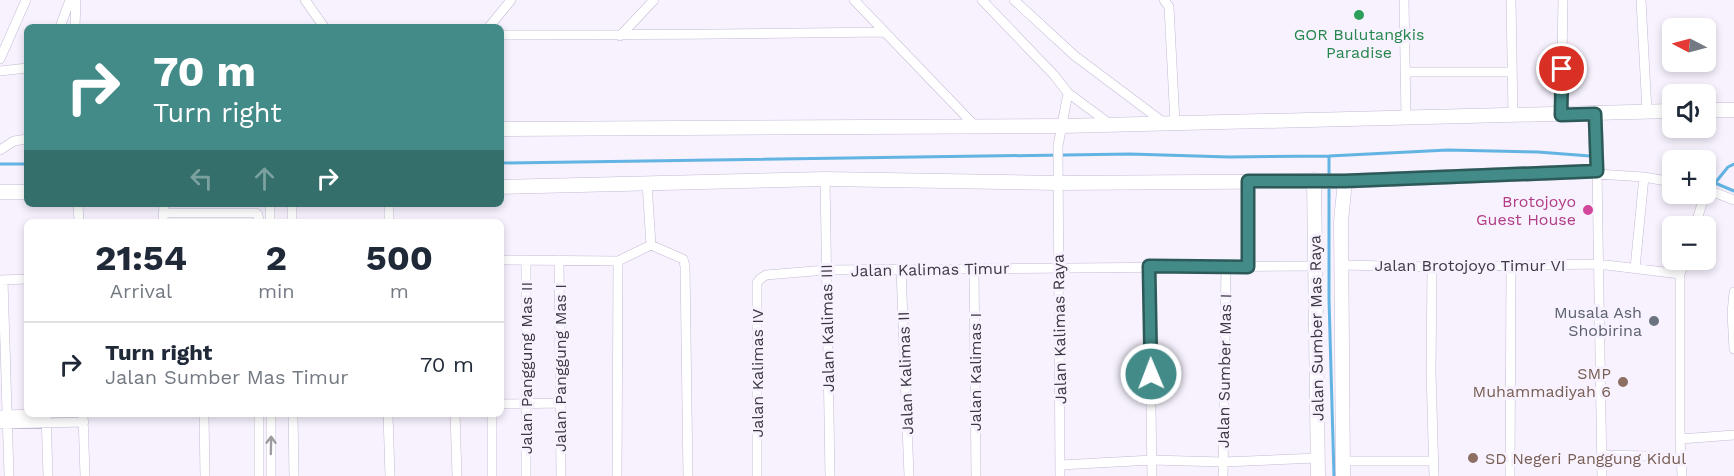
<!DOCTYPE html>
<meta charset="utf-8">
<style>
body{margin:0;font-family:"Work Sans",sans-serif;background:#f6f6f7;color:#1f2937;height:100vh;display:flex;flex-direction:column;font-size:22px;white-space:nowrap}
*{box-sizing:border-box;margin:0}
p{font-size:20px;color:#747a83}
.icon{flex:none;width:33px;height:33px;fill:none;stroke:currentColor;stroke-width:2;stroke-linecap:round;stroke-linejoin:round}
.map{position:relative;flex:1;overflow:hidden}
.panel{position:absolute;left:24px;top:219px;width:480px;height:198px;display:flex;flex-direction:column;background:#fff;border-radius:9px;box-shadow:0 3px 9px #0003}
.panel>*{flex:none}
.hud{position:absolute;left:24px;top:24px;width:480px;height:183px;border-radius:9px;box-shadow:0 3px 9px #0003;background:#438b88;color:#fff;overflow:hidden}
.needle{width:39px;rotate:276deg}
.tools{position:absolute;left:1662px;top:18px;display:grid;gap:12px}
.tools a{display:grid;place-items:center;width:54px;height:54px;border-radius:9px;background:#fff;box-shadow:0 3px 9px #0003;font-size:30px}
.pin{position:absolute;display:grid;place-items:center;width:51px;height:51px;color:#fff;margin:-26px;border:3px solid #fff;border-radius:50%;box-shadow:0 2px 6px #0007}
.me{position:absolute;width:66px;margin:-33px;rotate:359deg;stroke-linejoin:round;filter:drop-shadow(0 0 4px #0008)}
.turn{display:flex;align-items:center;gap:21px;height:126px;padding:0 30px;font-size:27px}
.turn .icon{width:78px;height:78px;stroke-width:2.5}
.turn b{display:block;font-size:42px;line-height:51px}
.lanes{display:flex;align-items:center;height:57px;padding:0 30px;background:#0003;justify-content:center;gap:30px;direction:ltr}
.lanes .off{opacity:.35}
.eta{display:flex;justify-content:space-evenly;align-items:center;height:102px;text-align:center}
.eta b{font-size:36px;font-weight:700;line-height:42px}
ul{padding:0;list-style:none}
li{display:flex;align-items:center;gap:18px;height:84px;padding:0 30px;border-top:2px solid #e0e1e3}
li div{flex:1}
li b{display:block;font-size:22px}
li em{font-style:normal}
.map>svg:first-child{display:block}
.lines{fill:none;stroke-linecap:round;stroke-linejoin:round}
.stream{stroke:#63b4e3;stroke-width:3}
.street-casing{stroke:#c5bad5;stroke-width:10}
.secondary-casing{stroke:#c5bad5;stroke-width:15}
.street{stroke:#fff;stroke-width:9}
.secondary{stroke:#fff;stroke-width:14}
.oneway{stroke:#9e9ca1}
.route-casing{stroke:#2c5a58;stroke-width:15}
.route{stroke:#438b88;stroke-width:10}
.leisure-dot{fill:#2e9e5b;stroke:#f7f2fe;stroke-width:2}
.hotel-dot{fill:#d1479c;stroke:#f7f2fe;stroke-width:2}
.worship-dot{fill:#6b7280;stroke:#f7f2fe;stroke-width:2}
.education-dot{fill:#8d6e63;stroke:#f7f2fe;stroke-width:2}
.labels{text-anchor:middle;stroke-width:6;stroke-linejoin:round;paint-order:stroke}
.leisure-label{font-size:16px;fill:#27864d;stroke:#f7f2fe}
.hotel-label{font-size:16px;fill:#b23c85;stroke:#f7f2fe;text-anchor:end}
.street-label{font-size:16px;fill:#3d3843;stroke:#f7f2fe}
.worship-label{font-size:16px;fill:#5b616d;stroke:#f7f2fe;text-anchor:end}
.education-label{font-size:16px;fill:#785e54;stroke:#f7f2fe;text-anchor:end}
</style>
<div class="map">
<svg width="1734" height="476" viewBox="0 0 1734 476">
<rect width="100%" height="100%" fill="#f7f2fe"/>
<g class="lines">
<!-- stream -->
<path class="stream" d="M1329,156V178
M501,163L1130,154L1229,157L1329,156L1448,150L1538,152L1590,156
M0,164H27
M1734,164L1728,167L1715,183L1734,191
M1329,185V299L1334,476"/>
<!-- street casing -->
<g class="street-casing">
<path id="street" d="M305,0L324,27
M854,0L976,127
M982,0L1054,75L1068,93L1110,124
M1014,0L1075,56L1163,122
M1164,0L1169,7L1175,123
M1404,0L1406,118
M1511,0L1513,116
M1641,0L1647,112
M60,27L70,0
M75,27L76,0
M489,27L511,0
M501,35C628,35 756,34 883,32
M620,36L654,0
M0,59L26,0
M0,71L27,68
M1405,72H1512
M1561,115L1563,0
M0,150L14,141L27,139
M1597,171L1602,476
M1597,174L1644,177L1635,268
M1644,177L1672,182
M825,179L830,476
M647,183L651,245
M1706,189L1734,200
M78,204L79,222
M270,204V222
M292,204V222
M164,213H256L258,215L259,222
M163,222L164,204
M389,222V204
M1695,226L1705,194
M501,260L618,261L651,245L683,259L685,266L688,476
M559,260L561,476
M1342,265L1432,267L1598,264L1680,274V439L1682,476
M1149,266L1152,476
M1248,267V181
M1432,267L1431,372L1434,476
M974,268L976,476
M901,269L909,476
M1680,274L1685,260
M0,280L27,279
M3,280L9,476
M1734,292L1732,313L1734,349
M501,404L560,403
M46,414L48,476
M83,414L85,476
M204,414L205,476
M259,414V476
M293,414L294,476
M388,414L390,476
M455,414L457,476
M492,414V476
M0,415L46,414
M0,424L84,422
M1680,439L1734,435
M1601,455L1648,456L1681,462
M1343,461H1433
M1061,465L1152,460L1223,462L1317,458
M271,476V414
M526,476V260
M617,476L618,261
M757,476V283L760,279L766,275L826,270L1315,266
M1060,476L1058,146L1068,93
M1223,476L1226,267
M1510,476L1511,265"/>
</g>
<!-- secondary casing -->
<g class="secondary-casing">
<path id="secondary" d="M1706,110H1734
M501,129L1063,126L1672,111
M1314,180L1318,476
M501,187L825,179L1058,183L1345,181L1597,171L1595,114
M0,192H27
M1343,476L1341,221L1345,181"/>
</g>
<!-- street -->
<use href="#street" class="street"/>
<!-- secondary -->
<use href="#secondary" class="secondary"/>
</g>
<!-- one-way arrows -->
<defs><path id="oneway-shaft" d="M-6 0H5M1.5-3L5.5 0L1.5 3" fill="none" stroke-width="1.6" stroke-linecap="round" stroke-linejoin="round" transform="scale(1.5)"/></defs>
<use class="oneway" href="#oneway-shaft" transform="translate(271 445) rotate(-89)"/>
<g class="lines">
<!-- route casing -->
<g class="route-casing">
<path id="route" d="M1151,374L1149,266L1248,267V181H1345L1597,171L1595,114L1561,115L1562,69"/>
</g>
<!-- route -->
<use href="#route" class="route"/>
</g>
<!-- markers -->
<circle class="leisure-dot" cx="1359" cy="15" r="6"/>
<circle class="hotel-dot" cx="1588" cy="210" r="6"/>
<circle class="worship-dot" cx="1654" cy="321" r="6"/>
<g class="education-dot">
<circle cx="1623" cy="382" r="6"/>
<circle cx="1473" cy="458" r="6"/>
</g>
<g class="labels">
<!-- leisure labels -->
<g class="leisure-label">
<text x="1359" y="40">GOR Bulutangkis<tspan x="1359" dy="18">Paradise</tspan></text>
</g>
<!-- hotel labels -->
<g class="hotel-label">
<text x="1576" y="207">Brotojoyo<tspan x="1576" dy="18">Guest House</tspan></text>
</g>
<!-- street labels -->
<g class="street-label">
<text x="1470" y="271">Jalan Brotojoyo Timur VI</text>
<text transform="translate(930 269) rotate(-1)" y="6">Jalan Kalimas Timur</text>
<text transform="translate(827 328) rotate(-91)" y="6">Jalan Kalimas III</text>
<text transform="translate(1316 328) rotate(-91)" y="6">Jalan Sumber Mas Raya</text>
<text transform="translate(1059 329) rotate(-91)" y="6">Jalan Kalimas Raya</text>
<text transform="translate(526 368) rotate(-90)" y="6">Jalan Panggung Mas II</text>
<text transform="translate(560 368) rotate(-90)" y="6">Jalan Panggung Mas I</text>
<text transform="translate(1224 371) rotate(-89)" y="6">Jalan Sumber Mas I</text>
<text transform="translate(975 372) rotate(-90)" y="6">Jalan Kalimas I</text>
<text transform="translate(757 373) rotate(-90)" y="6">Jalan Kalimas IV</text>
<text transform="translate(905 373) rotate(-92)" y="6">Jalan Kalimas II</text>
</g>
<!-- worship labels -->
<g class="worship-label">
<text x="1642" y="318">Musala Ash<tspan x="1642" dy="18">Shobirina</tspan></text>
</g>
<!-- education labels -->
<g class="education-label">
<text x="1611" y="379">SMP<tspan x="1611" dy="18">Muhammadiyah 6</tspan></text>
<text x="1485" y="464" text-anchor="start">SD Negeri Panggung Kidul</text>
</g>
</g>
</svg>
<div class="tools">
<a><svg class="needle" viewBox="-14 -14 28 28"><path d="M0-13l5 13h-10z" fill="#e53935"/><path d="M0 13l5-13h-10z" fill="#747a83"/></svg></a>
<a><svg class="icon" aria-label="sound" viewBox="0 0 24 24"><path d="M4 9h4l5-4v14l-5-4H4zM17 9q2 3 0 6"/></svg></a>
<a>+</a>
<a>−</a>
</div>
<div class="pin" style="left:1562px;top:69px;background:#d93025"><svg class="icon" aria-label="arrive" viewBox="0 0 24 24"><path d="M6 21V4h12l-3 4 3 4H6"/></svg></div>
<svg class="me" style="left:1151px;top:374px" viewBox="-20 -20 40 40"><circle r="17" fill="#438b88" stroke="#fff" stroke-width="3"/><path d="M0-11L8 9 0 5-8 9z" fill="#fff"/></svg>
<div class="hud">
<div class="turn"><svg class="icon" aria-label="right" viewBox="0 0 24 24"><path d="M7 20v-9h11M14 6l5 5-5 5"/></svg><div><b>70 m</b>Turn right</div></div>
<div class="lanes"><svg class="icon off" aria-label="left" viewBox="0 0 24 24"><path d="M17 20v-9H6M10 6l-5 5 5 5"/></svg><svg class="icon off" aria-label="ahead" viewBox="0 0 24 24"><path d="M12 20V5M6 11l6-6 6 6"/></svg><svg class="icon" aria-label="right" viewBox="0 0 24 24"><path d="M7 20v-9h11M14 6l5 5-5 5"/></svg></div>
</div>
<section class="panel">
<div class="eta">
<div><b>21:54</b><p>Arrival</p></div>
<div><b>2</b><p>min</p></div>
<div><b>500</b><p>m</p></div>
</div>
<ul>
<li><svg class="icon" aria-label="right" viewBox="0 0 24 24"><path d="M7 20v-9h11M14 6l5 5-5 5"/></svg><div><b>Turn right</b><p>Jalan Sumber Mas Timur</p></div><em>70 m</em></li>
</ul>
</section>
</div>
